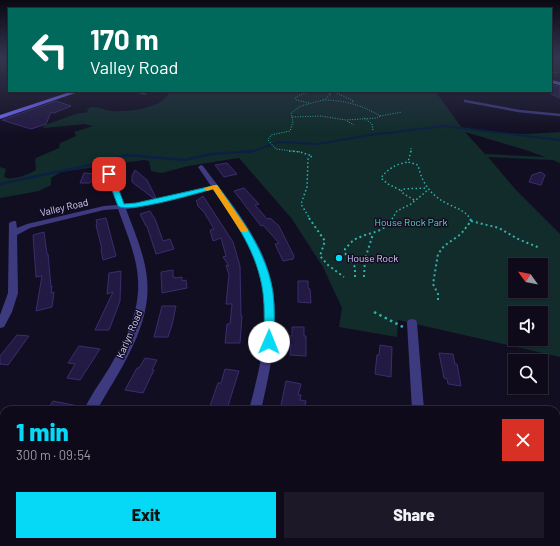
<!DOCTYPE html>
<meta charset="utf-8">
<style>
body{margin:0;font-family:Barlow,sans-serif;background:#1c1827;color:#f1f3f6;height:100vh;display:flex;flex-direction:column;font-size:15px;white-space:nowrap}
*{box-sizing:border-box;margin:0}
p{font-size:13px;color:#9b9aa2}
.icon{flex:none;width:22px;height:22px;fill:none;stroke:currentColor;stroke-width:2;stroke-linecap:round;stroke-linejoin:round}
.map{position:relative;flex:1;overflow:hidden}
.details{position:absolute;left:0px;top:406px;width:560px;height:140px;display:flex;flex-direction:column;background:#0e0a1a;border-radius:12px 12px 0 0;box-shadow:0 1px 3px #0004,0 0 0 1px #2e2b39}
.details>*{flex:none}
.banner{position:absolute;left:8px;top:8px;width:544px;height:84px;border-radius:0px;box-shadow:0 1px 3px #0004,0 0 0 1px #2e2b39;background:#00695c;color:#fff;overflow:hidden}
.needle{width:26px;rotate:303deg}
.buttons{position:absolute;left:508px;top:258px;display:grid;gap:8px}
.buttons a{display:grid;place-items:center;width:40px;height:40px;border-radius:0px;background:#0e0a1a;box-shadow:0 1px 3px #0004,0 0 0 1px #2e2b39;font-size:20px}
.pin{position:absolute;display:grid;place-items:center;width:34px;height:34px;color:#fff;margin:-17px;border-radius:8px;box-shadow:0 2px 6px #0006}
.me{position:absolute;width:44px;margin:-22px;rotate:1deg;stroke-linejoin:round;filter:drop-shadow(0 0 3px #0008)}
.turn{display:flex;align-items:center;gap:14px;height:84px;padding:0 16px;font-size:18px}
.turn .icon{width:52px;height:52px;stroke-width:2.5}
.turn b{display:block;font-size:28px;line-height:34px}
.round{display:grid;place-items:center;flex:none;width:42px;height:42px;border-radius:0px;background:#1c1827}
.overview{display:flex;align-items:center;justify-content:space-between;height:68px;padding:0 16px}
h1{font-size:24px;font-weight:800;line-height:30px;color:#05d9f5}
.primary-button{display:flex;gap:8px;margin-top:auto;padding:8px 16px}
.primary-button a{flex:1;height:46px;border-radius:0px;background:#05d9f5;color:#111;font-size:16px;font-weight:800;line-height:46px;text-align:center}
.primary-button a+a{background:#1c1827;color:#f1f3f6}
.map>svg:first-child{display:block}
.green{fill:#112c2b;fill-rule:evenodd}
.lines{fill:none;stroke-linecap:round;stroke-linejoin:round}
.stream-far1{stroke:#0c2043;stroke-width:2}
.stream{stroke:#0c2043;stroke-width:2.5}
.building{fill:#231a43;stroke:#3b2d6e}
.path-far3{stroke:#31b2ac;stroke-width:1;stroke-dasharray:1 1.5;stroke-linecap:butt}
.path-far2{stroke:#31b2ac;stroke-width:1.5;stroke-dasharray:1.5 2.5;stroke-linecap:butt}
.path-far1{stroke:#31b2ac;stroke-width:2;stroke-dasharray:2 3;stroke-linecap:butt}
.path{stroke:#31b2ac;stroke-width:2.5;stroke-dasharray:2.5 3.5;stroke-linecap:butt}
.lane{stroke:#3e3a80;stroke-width:2.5}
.street{fill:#3e3a80;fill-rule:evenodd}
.secondary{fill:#6f69fc;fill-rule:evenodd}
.route{fill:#05d9f5;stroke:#038d9f}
.slow{fill:#f59e0b}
.poi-dot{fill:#05d9f5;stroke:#120e22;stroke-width:1.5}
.labels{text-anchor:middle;stroke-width:3;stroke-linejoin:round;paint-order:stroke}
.street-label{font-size:10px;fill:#d6d0fe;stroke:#120e22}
.park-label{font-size:10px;fill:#5dddbf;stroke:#120e22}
.poi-label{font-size:10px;fill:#d6d0fe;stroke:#120e22;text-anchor:start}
</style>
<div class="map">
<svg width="560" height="546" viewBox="0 0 560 546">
<rect width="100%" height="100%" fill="#120e22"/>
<!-- green -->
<path class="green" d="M169,91H435L462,128L484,132L526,134L560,132V163L553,160L488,157L516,190L560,234V357L398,320L397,337L339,327L342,308L323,267L292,219L239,158L188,166L162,173L151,171L149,161L144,160L61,172L51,178V185L39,191L0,198V167L6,169L4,177C13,181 27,175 36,170L35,160L36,158L59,148L60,143L76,136L74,132L93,126L84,124L45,128L43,127L45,125L76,114L88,112L87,109C94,104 103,110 111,111C126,112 165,109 169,91ZM465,132L526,150L545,157L485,154ZM515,265H541V291H515ZM515,313H541V339H515Z"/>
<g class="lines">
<!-- stream-far1 -->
<path class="stream-far1" d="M241,152H250L279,142L318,144L370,135L444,126L560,140"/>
<!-- stream -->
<path class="stream" d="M0,184L90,165L127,155L184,160L212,154L252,151"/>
</g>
<!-- building -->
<path class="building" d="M551,85L560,86V98L551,94Z
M56,101L71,106L54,113L51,112L46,124L31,129L2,120Z
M227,163L237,174L224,177L215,165Z
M135,170L147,180L156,198H153L132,182V176Z
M541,172L545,175L541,185L529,182L532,175Z
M84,173L97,174L90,183H80Z
M244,188L259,204L255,205L267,219L270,218L279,226L294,256L293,259L283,261L275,244L279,243L263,225L261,226L234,191Z
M203,196L233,242L240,266L241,316H242L240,343H225L227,324H230L232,304H226L229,275L226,265L229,266L223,257L226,256L221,238L213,241L210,230L214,229L204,212L197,205L198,204L196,201Z
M150,211L155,219L163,241L170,239L174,249L156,254L147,226H146L140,214Z
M106,218L116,256L103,260L101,249H102L96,225L97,224L96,220Z
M44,232L47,254H48L51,287L52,286L51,293L54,292L52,307L36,311L42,276L36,277L33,235Z
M173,270V277H175V278L182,277V281L186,280L187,288L162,293L161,272Z
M121,271L120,301L109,330H95L113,292L107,294L109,273Z
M298,281H308V288L310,289L311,303L298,302Z
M162,306H176L172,325L168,337H154Z
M292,327H304V336H306V356L290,355L291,344L275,343L276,336H292Z
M17,335L29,336L8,365L0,364V356Z
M380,345L392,347L391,377L375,374L377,355H379Z
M79,346L100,349L80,380L67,378L75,364L68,363Z
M439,353L453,354L455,364H457L461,386L448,384L447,379L444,378Z
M145,358L157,360L152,370H154L143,393L125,390L137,368H139Z
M225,369L239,371L227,409L210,406L218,383H221Z
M286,381L301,384L298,395H301L300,400L306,401L304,410H280Z
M53,401L78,406V410H47Z"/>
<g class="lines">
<!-- path-far3 -->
<path class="path-far3" d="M551,73L560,72
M332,91L354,101L351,102
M323,100C344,100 362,105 380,116L377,118L346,120L321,116L292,117L291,113L301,106Z
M309,103L296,100L295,98C306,91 319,89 331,94L324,100
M380,116L402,112
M292,117L293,122L290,131L271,135L268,140L276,149L301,152
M364,118L372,124L373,131
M347,121L354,125
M411,148V152"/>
<!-- path-far2 -->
<path class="path-far2" d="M289,151L300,152L312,156L308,159L307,187L301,204L310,219
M411,151L408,162L418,165C422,184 432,197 450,205C458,209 466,211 470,219
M400,190L388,184L381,178C388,168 397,164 408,162
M414,200L401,192L402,189L427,188
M392,219L397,211L411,204L428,190"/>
<!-- path-far1 -->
<path class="path-far1" d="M309,218L325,241L320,256L328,265L344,277
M471,221L499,228L518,239L540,248
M355,277V267L345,253V249C348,246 351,242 354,240C369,231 382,235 393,218
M364,277L365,259L373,234
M438,300V294L433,284L438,254L444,246L461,234L471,221L470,218"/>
<!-- path -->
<path class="path" d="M374,312L403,327"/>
<!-- lane -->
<path class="lane" d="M465,101L519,111L560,115"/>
<!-- street -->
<path class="street" d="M131,91H139L147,94L145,95Z
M201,165L203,166C226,197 254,229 267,266C283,312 272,363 261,410H249C261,364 274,313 258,266C249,238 230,213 213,189L136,208L126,209C134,231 145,255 147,279C152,326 119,371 97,410H84C91,394 103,379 112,363C127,338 140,309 138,280C137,256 126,232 118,209L104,210L30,228L17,235L18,293L12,312L4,327L0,328V315L8,293L9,223L13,221H16L17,228L27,224L104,206L117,205L106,174L109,172L112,174L124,205L136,204L211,186L198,167Z
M412,319L416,320L417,323L424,410H412L407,323L408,320Z
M4,538V542H19L17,546H0Z
M211,542H227L226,546H210Z
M419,542H435V546H419Z"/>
<!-- secondary -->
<path class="secondary" d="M551,80L560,82V85L551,83Z
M73,91H81L0,119V115Z"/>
</g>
<!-- sky -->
<linearGradient id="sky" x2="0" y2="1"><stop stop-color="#0a0813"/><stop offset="0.43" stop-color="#33364f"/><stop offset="1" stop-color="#33364f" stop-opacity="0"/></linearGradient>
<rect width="560" height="134" fill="url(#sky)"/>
<!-- route -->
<path class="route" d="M109,172L113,174L124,204L136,203L217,185C241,218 267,252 273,293C275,308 274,326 274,342L273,345L269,346L265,345L264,342C264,326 265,308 263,293C258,253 235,221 213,189C198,193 127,214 118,206L106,174Z"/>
<!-- slow -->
<path class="slow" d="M215,185H217L248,230L247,232H241L213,189L207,191L204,188Z"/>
<!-- markers -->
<circle class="poi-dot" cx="339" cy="258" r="4"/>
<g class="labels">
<!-- street labels -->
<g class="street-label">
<text transform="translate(64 207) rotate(-13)" y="4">Valley Road</text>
<text transform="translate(129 334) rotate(-67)" y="4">Karlyn Road</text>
</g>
<!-- park labels -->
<g class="park-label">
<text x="411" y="226">House Rock Park</text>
</g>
<!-- poi labels -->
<g class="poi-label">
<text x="347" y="262">House Rock</text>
</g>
</g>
</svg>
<div class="buttons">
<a><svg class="needle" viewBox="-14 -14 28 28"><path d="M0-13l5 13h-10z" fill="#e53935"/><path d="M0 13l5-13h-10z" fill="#9b9aa2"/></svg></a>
<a><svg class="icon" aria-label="sound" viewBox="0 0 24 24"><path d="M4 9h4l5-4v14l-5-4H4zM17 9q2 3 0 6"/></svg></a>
<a><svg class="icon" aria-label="search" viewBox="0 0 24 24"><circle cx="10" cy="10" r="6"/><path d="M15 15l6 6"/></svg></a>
</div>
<div class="pin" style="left:109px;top:174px;background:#d93025"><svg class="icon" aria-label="arrive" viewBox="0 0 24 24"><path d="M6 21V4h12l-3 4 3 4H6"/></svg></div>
<svg class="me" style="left:269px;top:342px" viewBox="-20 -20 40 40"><circle r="19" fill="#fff"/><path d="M0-13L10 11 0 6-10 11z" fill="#05d9f5"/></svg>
<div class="banner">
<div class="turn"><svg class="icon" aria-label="left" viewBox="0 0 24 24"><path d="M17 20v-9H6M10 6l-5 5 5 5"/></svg><div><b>170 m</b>Valley Road</div></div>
</div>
<section class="details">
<div class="overview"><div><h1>1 min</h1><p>300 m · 09:54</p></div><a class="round" style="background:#d93025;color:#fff"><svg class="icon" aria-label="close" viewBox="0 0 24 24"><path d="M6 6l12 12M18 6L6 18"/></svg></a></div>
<div class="primary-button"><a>Exit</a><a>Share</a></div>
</section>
</div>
